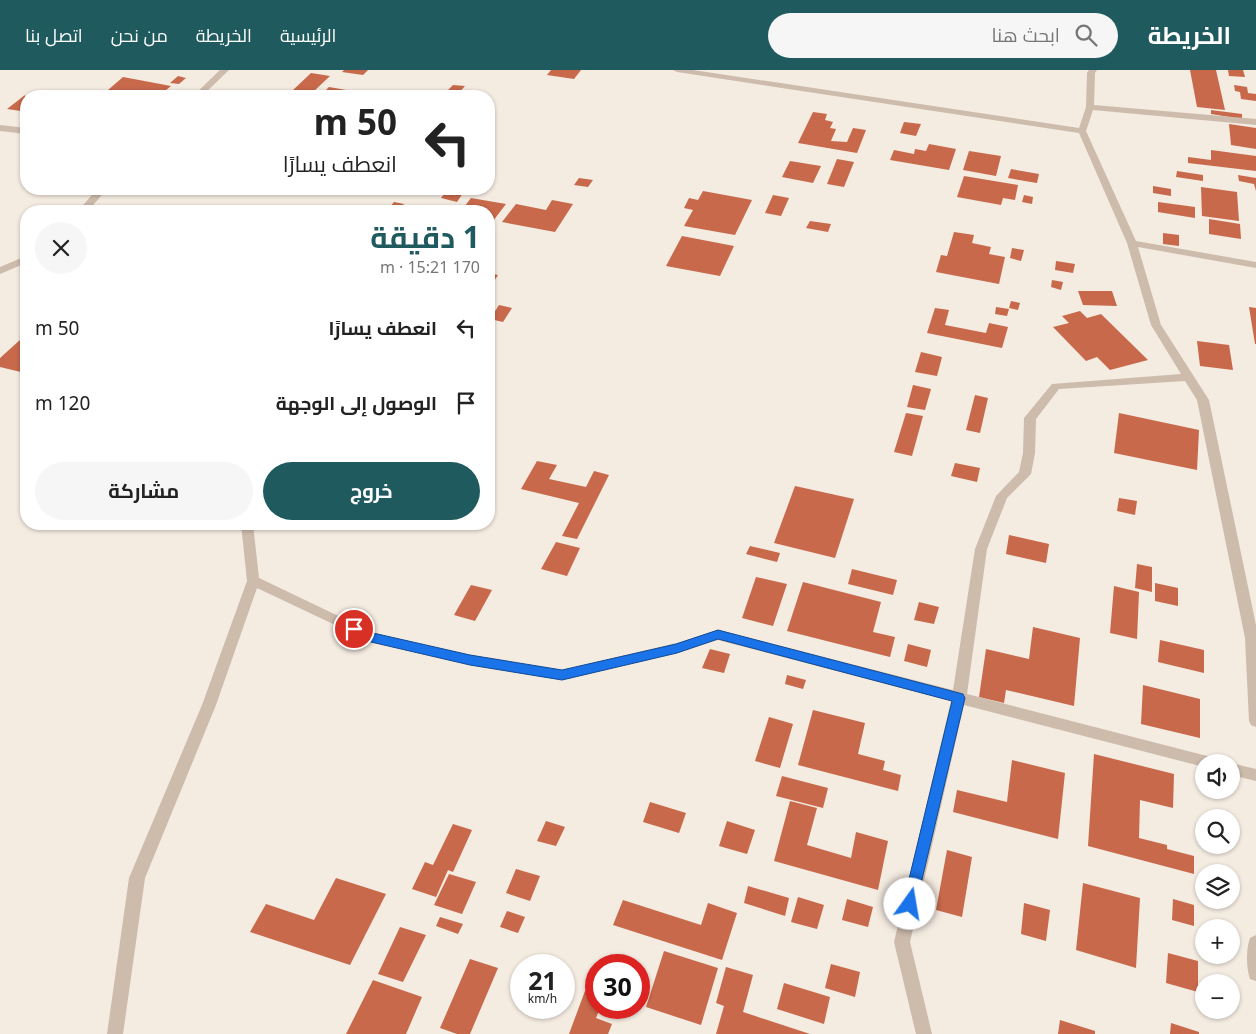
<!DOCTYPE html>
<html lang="ar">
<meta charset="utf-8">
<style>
body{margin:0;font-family:"Noto Sans",Cairo,sans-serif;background:#f6f6f6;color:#222;direction:rtl;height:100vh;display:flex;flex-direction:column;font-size:19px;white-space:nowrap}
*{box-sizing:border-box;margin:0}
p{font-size:16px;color:#767676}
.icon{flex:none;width:28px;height:28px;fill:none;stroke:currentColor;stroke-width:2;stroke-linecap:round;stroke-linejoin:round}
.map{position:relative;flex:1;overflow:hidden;direction:ltr}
.panel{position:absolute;left:20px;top:135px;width:475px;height:325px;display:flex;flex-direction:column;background:#fff;border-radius:20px;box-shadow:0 1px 4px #0004;direction:rtl}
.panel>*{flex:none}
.top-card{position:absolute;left:20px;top:20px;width:475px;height:105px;border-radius:20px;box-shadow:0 1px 4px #0004;direction:rtl;background:#fff;color:#222;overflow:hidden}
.fabs{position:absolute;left:1195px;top:684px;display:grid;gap:10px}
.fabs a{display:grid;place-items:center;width:45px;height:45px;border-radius:50%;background:#fff;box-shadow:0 1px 4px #0004;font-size:25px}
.speed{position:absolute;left:510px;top:884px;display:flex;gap:10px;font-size:25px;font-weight:700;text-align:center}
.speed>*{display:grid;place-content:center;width:65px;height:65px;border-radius:50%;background:#fff;box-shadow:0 1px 4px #0004;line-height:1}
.speed small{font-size:12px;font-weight:400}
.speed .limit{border:8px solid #d22;background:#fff;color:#111}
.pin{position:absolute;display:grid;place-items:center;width:42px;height:42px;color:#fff;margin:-21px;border:2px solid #fff;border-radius:50%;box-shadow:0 1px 5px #0007}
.me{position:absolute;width:55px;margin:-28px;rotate:13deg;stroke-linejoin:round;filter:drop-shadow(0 0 4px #0008)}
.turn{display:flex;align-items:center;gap:18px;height:105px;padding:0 15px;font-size:22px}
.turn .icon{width:65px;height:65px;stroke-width:2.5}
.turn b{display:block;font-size:35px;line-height:42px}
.round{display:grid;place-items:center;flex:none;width:52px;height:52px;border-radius:26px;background:#f6f6f6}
.summary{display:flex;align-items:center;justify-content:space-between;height:85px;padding:0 15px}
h1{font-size:30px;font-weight:700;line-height:38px;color:#1f5a5e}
.button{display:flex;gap:10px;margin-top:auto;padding:10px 15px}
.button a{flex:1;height:58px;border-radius:30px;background:#1f5a5e;color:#fff;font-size:20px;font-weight:700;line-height:58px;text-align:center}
.button a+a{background:#f6f6f6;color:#222}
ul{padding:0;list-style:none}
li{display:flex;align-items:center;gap:15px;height:75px;padding:0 15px}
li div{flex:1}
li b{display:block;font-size:19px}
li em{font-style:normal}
header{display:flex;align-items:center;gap:30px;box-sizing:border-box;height:70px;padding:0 25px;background:#1f5a5e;color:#fff}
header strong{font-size:24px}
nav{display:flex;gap:28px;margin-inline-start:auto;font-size:18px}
.search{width:350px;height:45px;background:#f6f6f6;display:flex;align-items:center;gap:12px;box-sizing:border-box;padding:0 18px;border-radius:28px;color:#767676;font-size:19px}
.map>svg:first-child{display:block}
.building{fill:#c8694b}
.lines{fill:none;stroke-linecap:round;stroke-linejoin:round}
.street{fill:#cdbbac;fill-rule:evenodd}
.route{fill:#1a73e8;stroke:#114b97}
</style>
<header>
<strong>الخريطة</strong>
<div class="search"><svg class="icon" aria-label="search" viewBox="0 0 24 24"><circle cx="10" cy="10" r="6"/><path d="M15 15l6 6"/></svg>ابحث هنا</div>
<nav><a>الرئيسية</a><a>الخريطة</a><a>من نحن</a><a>اتصل بنا</a></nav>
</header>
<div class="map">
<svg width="1256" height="964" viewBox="0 0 1256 964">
<rect width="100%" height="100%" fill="#f4ebe1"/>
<!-- building -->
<path class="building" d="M344,0H368L363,5L342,2Z
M551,0H581L574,9L547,5Z
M1190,0H1216L1225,40L1197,37Z
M1228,0H1243L1245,7L1229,6Z
M311,3L330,6L312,23L293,20Z
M178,6L186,8L179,14L170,13Z
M123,7L171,16L159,26H143L108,20Z
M453,15L465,16L456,26H442Z
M1234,15L1247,17L1248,23L1256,24V31L1241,29L1240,22L1235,21Z
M329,17L352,21L346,26L321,25Z
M226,20L250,25L248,26H219Z
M25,25L26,38L21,41L7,39Z
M1211,40L1242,44V49L1211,44Z
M813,42L827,44L825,50L833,52L830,58L836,59L831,71L847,72L853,58L866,60L857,83L798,73Z
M904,52L921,54L916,66L900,63Z
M1229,54L1256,58V79L1231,75Z
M929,74L956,79L949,100L890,90L894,80L914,84L915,79L926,81Z
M1211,80L1256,86V101L1188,93V87L1211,90Z
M969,81L1001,86L996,106L963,100Z
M837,89L854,92L844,117L827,114Z
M790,91L821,96L813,113L782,107Z
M1011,99L1039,104L1037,113L1008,108Z
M1177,101L1203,105V111L1176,107Z
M1238,105L1256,108V121L1254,114L1239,111Z
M964,106L1018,115L1015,130L1003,128L1001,135L957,127Z
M579,108L593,110L588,117L574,115Z
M1153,116L1171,119V126L1153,123Z
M1201,117L1237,122L1239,151L1202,146Z
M447,120L463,123L457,132L441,128Z
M703,121L752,130L735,165L684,156L693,140L684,138L689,128L698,130Z
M773,125L789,128L781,146L765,143Z
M1024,125L1033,127L1032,134L1022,132Z
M471,128L506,134L493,151L489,150V141H461Z
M552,130L573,134L555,162L502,152L516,134L546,140Z
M394,132L404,134L399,141L388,139Z
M1158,132L1195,137V148L1158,142Z
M360,136L384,140V141H354Z
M1209,149L1240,154L1241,169L1209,164Z
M810,151L831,154L828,162L806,158Z
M954,162L974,165L972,173L991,177L989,184L1005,187L999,214L936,202L941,185L947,186Z
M1163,163L1179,165V176L1163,174Z
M682,166L734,176L720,206L666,196Z
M1012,178L1024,180L1021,191L1010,188Z
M1056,191L1075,194L1073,203L1055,200Z
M489,203L498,205L489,219Z
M1052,210L1063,212L1061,220L1051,217Z
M1078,221H1112L1117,236L1083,235Z
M1011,231L1020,233L1018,240L1009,238Z
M499,235L512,238L503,252L490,249Z
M996,237L1009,239L1007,246L995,244Z
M1249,237L1256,238V274H1255Z
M935,238L949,240L945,255L986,263L989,253L1008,257L1002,278L927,263Z
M1080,241L1087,248L1101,244L1148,290L1110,300L1097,287L1086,291L1053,257L1069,253L1062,246Z
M21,269L26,271V302L25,303L0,297V288Z
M1197,271L1229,275L1233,300L1200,296Z
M921,282L942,287L937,306L915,302Z
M913,315L931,319L925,340L907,337Z
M975,325L988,328L980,363L966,360Z
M906,343L923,346L912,386L894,382Z
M1119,343L1199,360L1197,400L1114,383Z
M537,391L557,395L549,409L586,417L594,401L609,405L577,469L562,466L579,433L521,419Z
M955,393L980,398L977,412L951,406Z
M795,416L854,429L835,488L774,473Z
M1119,428L1137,431L1135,445L1117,441Z
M1009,465L1049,474L1046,493L1006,484Z
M556,472L580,478L567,506L541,499Z
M750,476L780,483L777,492L746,484Z
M1137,494L1152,497V522L1135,518Z
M852,499L897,510L893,525L848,514Z
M756,507L787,514L773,556L742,548Z
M803,512L881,532L873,562L895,567L890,587L787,561Z
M1155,513L1178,518V536L1155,531Z
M471,515L492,520L475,551L454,545Z
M1114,516L1139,522L1137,569L1110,563Z
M919,532L939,537L934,554L914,550Z
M1033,557L1080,568L1074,636L1006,620L1004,633L979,627L986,579L1029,589Z
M1160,570L1204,580V603L1158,592Z
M908,574L931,580L927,597L904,591Z
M710,579L730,584L724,603L702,598Z
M787,605L806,610L803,619L785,614Z
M1143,615L1200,629V668L1141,654Z
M813,640L865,653L858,684L885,691L883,700L901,705L898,721L798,695Z
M769,647L793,654L780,698L755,691Z
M1094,684L1174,704L1173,738L1140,730L1139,768L1167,775V779L1194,786V804L1088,776Z
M1012,690L1065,703L1058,769L953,742L957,720L1007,732Z
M782,706L828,718L823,738L776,726Z
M790,731L817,738L807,775L851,788L856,762L888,771L878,820L774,791Z
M650,732L686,743L679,763L643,752Z
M546,751L565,757L556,776L537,771Z
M727,751L755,760L747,784L719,776Z
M453,754L472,760L453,802L448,800L436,827L412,819L425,792L433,795Z
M947,780L972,787L962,847L936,840Z
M516,799L540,806L530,831L506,823Z
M449,804L476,812L462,844L434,835Z
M336,808L386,824L350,895L250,862L266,834L314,850Z
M1083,813L1140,828L1136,898L1076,880Z
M748,816L789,828L785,846L744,833Z
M798,827L824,835L817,859L791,852Z
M847,829L873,837L868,857L842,850Z
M1173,829L1194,835V856L1172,850Z
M623,830L701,855L708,833L737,843L722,890L613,855Z
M1024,833L1050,840L1046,871L1021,864Z
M507,841L525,847L518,863L500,857Z
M440,847L463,854L458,864L436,856Z
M400,857L426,865L403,912L378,904Z
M664,881L718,898L701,955L646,937Z
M1168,883L1198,891V922L1166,913Z
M470,889L498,898L470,964H457L440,958Z
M831,894L860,902L855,927L825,918Z
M726,897L753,905L743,942L810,964H716L724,936L716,933Z
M373,910L422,927L406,964H346Z
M784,913L830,927L824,954L777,939Z
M585,921L596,925V938H600L596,948L612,954L608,964H569Z
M1060,950L1095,961V964H1058Z
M1171,953L1199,962V964H1170Z"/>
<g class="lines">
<!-- street -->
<path class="street" d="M220,0H229L202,26H193Z
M673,0H693L1079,58L1086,37L1087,3L1089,0H1097L1095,3L1094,35L1256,49V55L1093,40L1086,61L1136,171L1256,192V198L1138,177L1161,255L1209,330L1256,555V657L1251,655L1249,651L1245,568L1197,330L1185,311L1059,319L1036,349L1035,383L1031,404L1007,428L987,479L967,624L1207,686L1212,688L1214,692H1204V697L964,635L910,872L932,964H916L894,872L951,631L718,570L677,583L562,610L470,595L371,572L257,518L216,635L145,808L123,964H107L129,808L202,635L247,511L241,454H253L259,508L374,563L470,585L562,600L677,573L718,560L953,620L975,479L996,426L1019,402L1023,383L1024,348L1052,314L1181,304L1151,255L1127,173L1079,63L677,2Z
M0,55L26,58V64L0,61Z
M97,119H107L88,141H78Z
M26,186V193L0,204V197Z
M1231,693L1256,699V711L1231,705Z
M1256,865V911L1250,909C1246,898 1246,878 1250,868Z"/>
</g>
<!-- route -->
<path class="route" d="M354,555L373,563L470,585L562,600L676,574L718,560L963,624L965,628L915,839L910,841L905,839L903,834L952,631L718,569L677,583L562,610L470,595L371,572L350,563L348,559L350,556Z"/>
</svg>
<div class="fabs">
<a><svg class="icon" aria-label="sound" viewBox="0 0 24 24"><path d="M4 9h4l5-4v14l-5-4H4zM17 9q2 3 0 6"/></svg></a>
<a><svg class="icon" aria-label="search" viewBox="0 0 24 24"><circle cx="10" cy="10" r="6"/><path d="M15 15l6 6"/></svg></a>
<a><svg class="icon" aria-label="layers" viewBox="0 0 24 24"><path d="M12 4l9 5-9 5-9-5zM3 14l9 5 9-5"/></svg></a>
<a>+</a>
<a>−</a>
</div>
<div class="speed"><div>21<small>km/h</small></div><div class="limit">30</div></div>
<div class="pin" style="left:354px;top:559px;background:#d93025"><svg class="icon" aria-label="arrive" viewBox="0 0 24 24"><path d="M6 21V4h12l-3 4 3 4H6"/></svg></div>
<svg class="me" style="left:910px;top:834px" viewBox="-20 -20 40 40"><circle r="19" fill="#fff"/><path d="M0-13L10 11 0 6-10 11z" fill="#1a73e8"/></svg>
<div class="top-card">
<div class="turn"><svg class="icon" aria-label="left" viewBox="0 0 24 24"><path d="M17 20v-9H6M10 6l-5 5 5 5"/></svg><div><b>50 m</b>انعطف يسارًا</div></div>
</div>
<section class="panel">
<div class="summary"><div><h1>1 دقيقة</h1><p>170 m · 15:21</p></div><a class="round"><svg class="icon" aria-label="close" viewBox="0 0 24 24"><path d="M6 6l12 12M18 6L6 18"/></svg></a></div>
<ul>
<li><svg class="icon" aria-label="left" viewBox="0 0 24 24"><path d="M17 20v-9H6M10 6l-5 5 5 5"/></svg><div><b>انعطف يسارًا</b></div><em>50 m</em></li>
<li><svg class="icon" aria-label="arrive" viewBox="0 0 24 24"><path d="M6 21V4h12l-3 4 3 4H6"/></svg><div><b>الوصول إلى الوجهة</b></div><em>120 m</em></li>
</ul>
<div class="button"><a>خروج</a><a>مشاركة</a></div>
</section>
</div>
